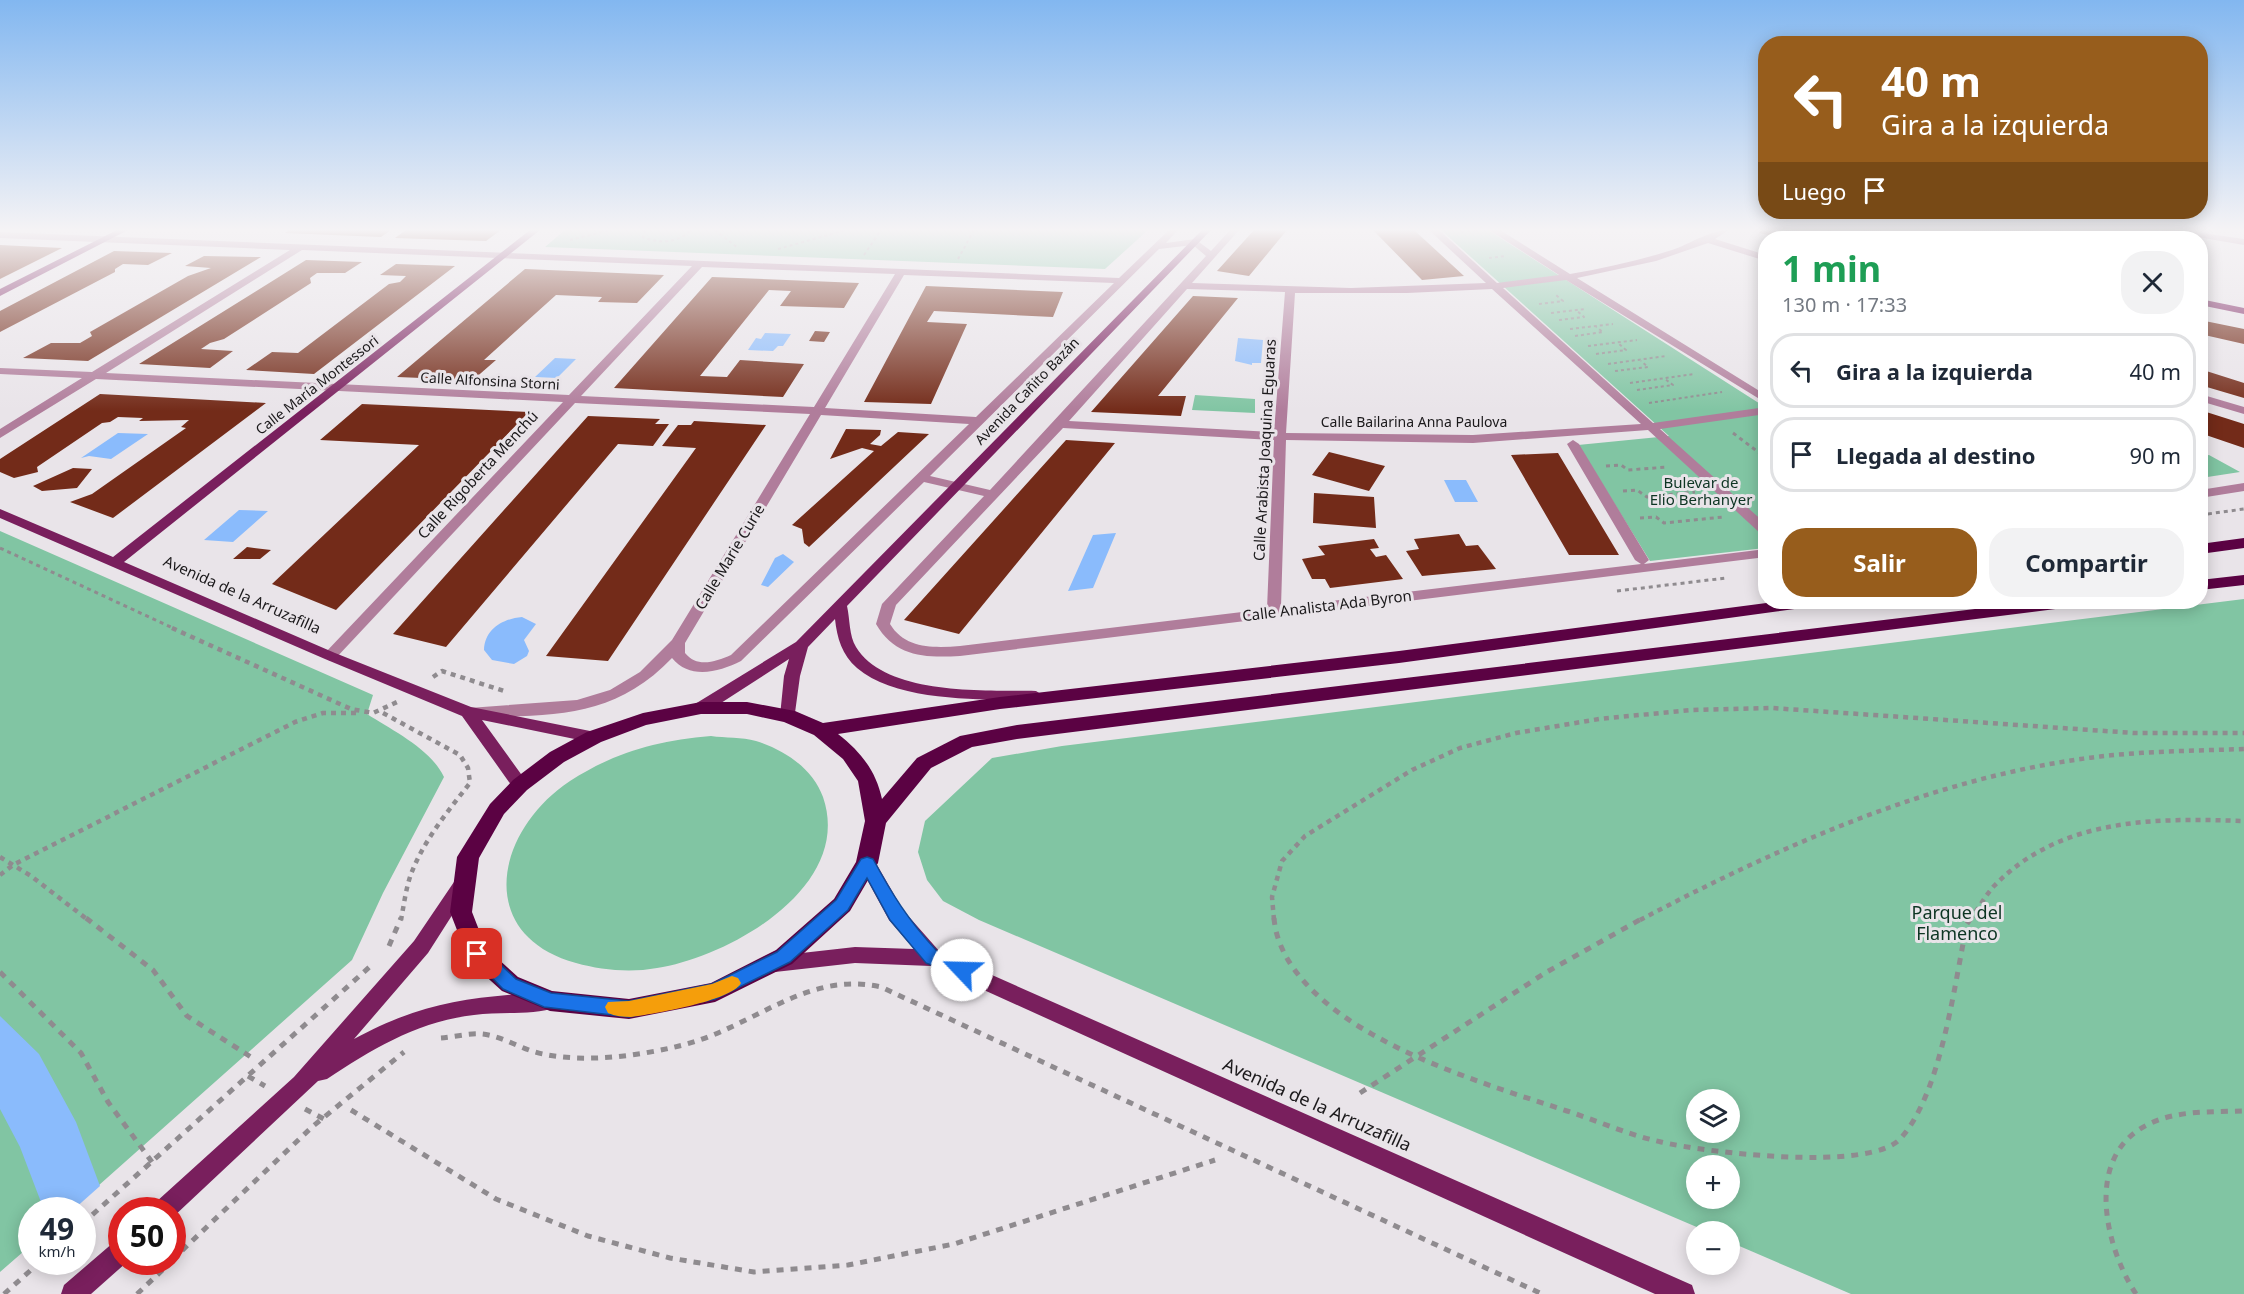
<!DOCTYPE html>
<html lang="es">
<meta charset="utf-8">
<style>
body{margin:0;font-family:"Noto Sans",sans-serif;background:#f2f2f3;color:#1f2937;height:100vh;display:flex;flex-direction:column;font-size:22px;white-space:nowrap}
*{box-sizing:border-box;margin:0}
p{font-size:20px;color:#747a83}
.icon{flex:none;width:33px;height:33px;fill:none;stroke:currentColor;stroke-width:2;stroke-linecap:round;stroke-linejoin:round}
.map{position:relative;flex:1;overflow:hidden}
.drawer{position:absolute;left:1758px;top:231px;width:450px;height:378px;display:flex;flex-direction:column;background:#fff;border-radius:24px;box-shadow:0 3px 15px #0003}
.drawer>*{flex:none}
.hud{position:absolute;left:1758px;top:36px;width:450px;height:183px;border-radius:24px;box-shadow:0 3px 15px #0003;background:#975d1c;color:#fff;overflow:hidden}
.tools{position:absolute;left:1686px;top:1089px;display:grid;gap:12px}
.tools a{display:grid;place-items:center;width:54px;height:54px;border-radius:50%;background:#fff;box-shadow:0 3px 15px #0003;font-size:30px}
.speed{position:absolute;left:18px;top:1197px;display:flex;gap:12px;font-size:30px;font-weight:700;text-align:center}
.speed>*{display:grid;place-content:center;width:78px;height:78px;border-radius:50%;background:#fff;box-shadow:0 3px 15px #0003;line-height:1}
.speed small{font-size:15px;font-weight:400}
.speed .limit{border:9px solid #d22;background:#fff;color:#111}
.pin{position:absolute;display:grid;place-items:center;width:51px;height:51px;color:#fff;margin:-26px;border-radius:12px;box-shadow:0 3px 9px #0006}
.me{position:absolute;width:66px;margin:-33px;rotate:294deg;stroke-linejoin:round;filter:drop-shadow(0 0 4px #0008)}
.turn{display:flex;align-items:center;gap:21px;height:126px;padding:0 24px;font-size:27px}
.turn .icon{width:78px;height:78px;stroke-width:2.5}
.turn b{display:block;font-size:42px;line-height:51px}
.then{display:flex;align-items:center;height:57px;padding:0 24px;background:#0003;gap:12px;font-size:22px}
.round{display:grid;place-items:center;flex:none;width:63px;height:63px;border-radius:24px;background:#f2f2f3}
.summary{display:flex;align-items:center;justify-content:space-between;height:102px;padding:0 24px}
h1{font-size:36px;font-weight:700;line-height:45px;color:#1e9e55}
.action{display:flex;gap:12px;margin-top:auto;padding:12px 24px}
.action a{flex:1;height:69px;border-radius:24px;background:#975d1c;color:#fff;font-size:24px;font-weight:700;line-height:69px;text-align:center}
.action a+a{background:#f2f2f3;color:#1f2937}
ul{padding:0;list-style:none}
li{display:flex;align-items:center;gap:18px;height:75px;margin:0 12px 9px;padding:0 12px;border:3px solid #e0e1e3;border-radius:24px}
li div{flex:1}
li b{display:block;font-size:22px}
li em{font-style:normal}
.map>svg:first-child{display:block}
.green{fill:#81c5a3;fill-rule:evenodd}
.water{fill:#8abbfc}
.building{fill:#732b19}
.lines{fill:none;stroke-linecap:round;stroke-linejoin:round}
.path-far3{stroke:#8f8b8f;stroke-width:2;stroke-dasharray:3 3;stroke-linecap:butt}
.path-far2{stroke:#8f8b8f;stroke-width:3;stroke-dasharray:4 4;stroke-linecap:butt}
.path-far1{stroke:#8f8b8f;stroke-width:4.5;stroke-dasharray:5 5;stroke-linecap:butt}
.path{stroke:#8f8b8f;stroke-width:5;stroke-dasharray:7 7;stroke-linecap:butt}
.minor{fill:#b07d9b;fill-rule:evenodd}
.major{fill:#791f5d;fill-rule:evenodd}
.highway{fill:#5b0243;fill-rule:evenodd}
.route{fill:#1a73e8;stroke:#114b97;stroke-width:1.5}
.slow{fill:#f59e0b}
.labels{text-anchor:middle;stroke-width:6;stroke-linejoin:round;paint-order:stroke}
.far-street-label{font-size:14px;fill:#1b191b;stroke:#e9e4e9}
.street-label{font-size:15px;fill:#1b191b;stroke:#e9e4e9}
.park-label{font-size:15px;fill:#0d3523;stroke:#e9e4e9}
.near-park-label{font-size:18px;fill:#0d3523;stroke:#e9e4e9}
.near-street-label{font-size:18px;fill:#1b191b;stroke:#e9e4e9}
</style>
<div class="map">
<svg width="2244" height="1294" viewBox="0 0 2244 1294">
<rect width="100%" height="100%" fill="#e9e4e9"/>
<!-- green -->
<path class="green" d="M565,230H1148L1105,269L545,247Z
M1441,230H1488L1765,407V548L1650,561L1578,445L1669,436Z
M1195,395L1255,399V413L1192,410Z
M2209,455L2240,472L2201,478V456Z
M0,531L373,695L367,714C393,731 430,748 444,777L383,893L352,960L71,1210H32L31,1245L0,1272Z
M2244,599V1294H1851L1730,1242V1232L1706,1231L979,920L943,901L927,880L918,852L925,821L992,758L1062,746ZM1696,1100H1730V1132H1696ZM1696,1166H1730V1198H1696Z
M711,736C725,738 742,737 756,741C785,750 813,769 823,797C854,887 729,957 657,968C630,973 601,970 576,963C473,934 496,830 570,781C617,751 657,741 711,736Z"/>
<!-- water -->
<path class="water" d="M765,333L791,334L783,346H778L773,351L748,350L756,338L761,339Z
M1238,338L1263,340L1261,363H1252V365L1235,361Z
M555,358L576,359L557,378L535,377Z
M118,433L148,434L111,459L89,456L81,458Z
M1444,480H1466L1478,502H1455Z
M239,510L268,511L233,542L204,540Z
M1116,533L1093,588L1068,591L1093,535Z
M783,554L794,562L768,587L761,585L775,558Z
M522,617L536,624L524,640L529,651L527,656L514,664L492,660L484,650C485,629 502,619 522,617Z
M0,1016L39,1054L76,1122L100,1186L73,1210H44L20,1147L0,1109Z"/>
<!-- building -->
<path class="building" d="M289,230H391L381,237L285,233Z
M406,230H501L486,241L395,238Z
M1254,230H1287L1249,276L1217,271Z
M1373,230H1414L1464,276L1422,280Z
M1761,230H1796L1829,238H1784L1759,233Z
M1974,230H2034L2035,238H1969Z
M0,245L62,248L0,279Z
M114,251L172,253L148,265L123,264L115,269V272L0,332V311Z
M204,256L261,257L88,361L23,358L51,343H80L92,336L90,332L188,276L211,268L185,266Z
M306,260L362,262L345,273H317L310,278L311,283L224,339L210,343L201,349L233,351L210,368L139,364Z
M396,264L455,266L314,374L246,370L272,352L298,353L389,284L400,282L406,276L380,275Z
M525,269L664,275L637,303L598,302L602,297L556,295L484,360H496L473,380L397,377Z
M712,277L859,283L844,308L780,306L791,291L769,290L700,376L727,377L740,360L804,364L783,397L614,388Z
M926,286L1063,292L1053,317L934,311L927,322L967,324L931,404L864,402Z
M1193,296L1238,298L1158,396H1186L1181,416L1091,412Z
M2200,320L2244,329V344L2200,334Z
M815,331L830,332L824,342L809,341Z
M2200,369L2244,383V398L2200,385Z
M100,394L266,403L113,518L70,502L92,494L186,428L181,427L189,420L139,421L143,418L118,417L110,422L102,423L37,467L38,472L14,478L0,472V459Z
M362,404L529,412L336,610L272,584L419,445L320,440Z
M2200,410L2244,424V448L2200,433Z
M588,416L660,419L655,424H669L653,446L618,444L446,647L393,634Z
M694,421L766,425L608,661L546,656L696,448L662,446L678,425H691Z
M846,429L881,430L880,435L870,444L881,446L898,432L929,434L809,547L804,543L802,529L792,525L874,451L862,448L830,459Z
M1066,440L1115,443L959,634L904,620Z
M1329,452L1385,466L1369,491L1312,475Z
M1558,453L1619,555H1569L1511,455Z
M73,468L92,469L77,488L42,491L33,486Z
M1314,493L1374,497L1376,528L1313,523Z
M1459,534L1466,546L1478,545L1496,569L1422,576L1406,551L1419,549L1414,539Z
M1374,539L1379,548L1370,549L1376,557L1386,555L1403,579L1330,588L1325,579H1312L1302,559L1325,555L1318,546Z
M247,547L271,550L260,559H233Z"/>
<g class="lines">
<!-- path-far3 -->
<path class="path-far3" d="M645,230L643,237C659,244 678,243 691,230
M715,230L738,248
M1828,230L1851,235
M1461,232L1477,230
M1919,235L1936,238
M570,240L610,230
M778,249L846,230
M864,255L881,230
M1489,258L1505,256
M958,259L974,230
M1539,304L1563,301L1556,295
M1551,313L1585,309
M1559,320L1584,317L1576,310
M1570,329L1613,324
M1575,336L1603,332L1596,327
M1588,346L1637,340
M1596,354L1626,350L1618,343
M1608,364L1666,356
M1615,371L1648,367L1641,361
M1630,383L1694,374
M1637,390L1673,385L1665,379
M1649,403L1722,392"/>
<!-- path-far2 -->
<path class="path-far2" d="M1733,433L1766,458
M1606,466L1621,465L1628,470L1668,467
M1623,491L1637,490L1647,497L1695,492
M2200,515L2244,509
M1640,518L1656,517L1664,523L1723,517
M0,548L175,629
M1617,591L1726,578"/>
<!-- path-far1 -->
<path class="path-far1" d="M172,628L351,709L373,713L397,702
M433,677L442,671L504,691
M383,713L460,755L468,768L470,783C448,811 424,840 411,874C406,888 404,904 401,920
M0,857L31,876L88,920
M0,875L13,865L295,722L323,713H357
M1274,920L1272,897L1282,861L1305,836L1412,770L1460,748L1516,733L1599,719L1691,710L1772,708L2134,733H2244
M1640,920C1777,848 1926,781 2081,759C2135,751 2190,751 2244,749
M1970,920C1978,909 1985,896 1994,886C2061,817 2155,818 2244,821"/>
<!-- path -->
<path class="path" d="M86,918L153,970L187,1016L254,1059
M1274,918C1278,969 1328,1009 1370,1033C1431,1068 1500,1089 1567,1111C1598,1121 1629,1135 1661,1142C1704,1152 1871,1173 1901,1138C1942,1091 1954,985 1967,924L1971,918
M389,946L401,918
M0,972L81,1053L108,1102L152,1162
M441,1038C454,1037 469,1033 482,1034C503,1036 522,1050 543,1054C586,1063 637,1056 679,1046C752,1029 805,970 881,987L1542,1294
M248,1076L265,1086
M1360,1093L1545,973L1643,918
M305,1109L324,1119
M351,1110L496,1199L588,1236L670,1258L754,1272L848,1265L954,1244L1215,1160
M82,1224L374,963
M172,1260L312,1127L404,1052
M4,1294L40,1262
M137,1294L171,1262
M2136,1294C2105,1247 2083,1155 2149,1124C2177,1110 2213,1112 2244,1111"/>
<!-- minor -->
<path class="minor" d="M1169,230H1178L1166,243L1195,239L1211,251L1230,230H1239L1192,283L1351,288L1486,283L1429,230H1439L1497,283L1559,275L1489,230H1500L1570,274C1604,268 1638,261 1672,250C1690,244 1710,230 1729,230L1715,239L1766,255V261L1708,243L1656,261L1577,278L1766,395V403L1566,280L1503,288L1653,423L1766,407V414L1660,429L1766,524V535L1761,534L1648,430L1473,443L1286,440L1281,607L1641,564L1635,560L1567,444L1573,440L1579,444L1649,560L1644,564L1766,549V557L960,656C925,658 895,657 876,624L882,604L984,496L924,482L741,661C719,672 690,680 672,658C615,718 553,716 475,717L467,712L469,708L577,700L610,690L640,672L672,640L810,414L575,403L335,659L330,661L322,656L325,653L563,402L96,379L0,438V429L82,378L0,374V368L92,372L290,250L0,238V232L1119,278ZM1193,245L1206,256L990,490L930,476L1159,249ZM302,250L692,266L569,395L106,373ZM702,267L895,274L814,407L581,396ZM904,275L1114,283L976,417L825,408ZM1187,289L1285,292L1274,432L1069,421ZM1492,289L1641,424L1473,435L1286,433L1295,293H1407ZM821,415L969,424L731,655C715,662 697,668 685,653V643ZM1063,428L1274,440L1267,609L960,646C934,648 905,649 890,624L896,605Z
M2157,230H2182L2244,239V245Z
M2200,394L2244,407V414L2200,401Z
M2244,483V491L2200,498V490Z"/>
<!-- major -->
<path class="major" d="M117,230H128L0,296V289Z
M530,230H540L124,562L335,653L471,707L600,733L602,737L600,741L594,743L482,720L526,781L529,785L526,789H514L462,716L325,659L0,518V509L113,557Z
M1202,230H1211L847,606C850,619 849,636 856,647C886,696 986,690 1036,691L1044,696L1042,700C1030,703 1017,701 1005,700C961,699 892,698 857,668C842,655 837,638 835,619L808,647L800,676L794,720H782L780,716L784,676L789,659L707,712H695L693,708L695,704L796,642Z
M1862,230H1880L1908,238H1894Z
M2055,230H2063L2065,238H2057Z
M2200,299L2244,308V314L2200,305Z
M867,856L873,858L903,910L940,952L1692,1285L1695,1294H1655L931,966L855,963L775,972L768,970L765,964L768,958L775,956L855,947L914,949L889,920L858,863L861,858Z
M463,877L470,879L472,884L428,953L354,1039C424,1001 472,997 550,992L557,995L560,1001L557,1007C532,1016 501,1011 474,1015C419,1021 372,1049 327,1079L318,1081L172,1218V1210H153L156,1202L294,1077L414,941L456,879Z
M122,1238V1262H127L91,1294H61L64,1285L114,1242Z"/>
<!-- highway -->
<path class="highway" d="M2244,538V548L2200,554V544Z
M2244,575V585L2200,590V580Z
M1774,602H1818L1809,607L1399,663L1000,709L838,734C861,752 876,771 882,799L917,758L960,736L1017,725L2033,602H2080L2071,607L1017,739L972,747L931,768L886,823L878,863L850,911L792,964L715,1002L629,1019L550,1011L502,991L469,961L450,912L457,857L490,804L513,780L550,752L587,732L643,713L701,702H747L795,711L823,723L1000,697L1399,651ZM701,714H747L784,722L814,735L843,759L858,781L865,821L856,862L834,899L776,950L711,983L629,999L552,991L518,977L486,948L472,912L479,858L504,814L527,790L564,762L601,742L646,725Z"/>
</g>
<!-- sky -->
<linearGradient id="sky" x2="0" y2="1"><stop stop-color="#82b7f0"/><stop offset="0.56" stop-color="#f5f3f5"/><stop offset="1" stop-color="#f5f3f5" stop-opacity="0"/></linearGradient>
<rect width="2244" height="411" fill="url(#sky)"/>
<!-- route -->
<path class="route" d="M867,857L873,859C892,894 908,920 936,950C946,959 965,958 971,970L968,976L962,978L926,963L890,920L867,878L848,910L790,962L715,999L629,1017L544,1007L503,989L469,954L471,949L477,947L484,949L516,979L551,993L629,1001L712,984L777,952L836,900L861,859Z"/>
<!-- slow -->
<path class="slow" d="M732,976L738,978L741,983C732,1001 652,1014 631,1017C623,1017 615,1016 608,1013L605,1007L608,1002L629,1001L712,984Z"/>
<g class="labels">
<!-- far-street labels -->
<g class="far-street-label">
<text transform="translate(490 381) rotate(3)" y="5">Calle Alfonsina Storni</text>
<text transform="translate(317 385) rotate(-38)" y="5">Calle María Montessori</text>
<text transform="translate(1027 391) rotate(-46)" y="5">Avenida Cañito Bazán</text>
<text x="1414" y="427">Calle Bailarina Anna Paulova</text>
</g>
<!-- street labels -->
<g class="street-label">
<text transform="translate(1265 450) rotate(-87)" y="5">Calle Arabista Joaquina Eguaras</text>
<text transform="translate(478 475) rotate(-47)" y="5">Calle Rigoberta Menchú</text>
<text transform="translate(730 557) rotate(-59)" y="5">Calle Marie Curie</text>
<text transform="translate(242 595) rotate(24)" y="5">Avenida de la Arruzafilla</text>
<text transform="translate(1327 606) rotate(-7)" y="5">Calle Analista Ada Byron</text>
</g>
<!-- park labels -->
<g class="park-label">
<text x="1701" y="488">Bulevar de<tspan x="1701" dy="17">Elio Berhanyer</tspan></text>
</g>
<!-- near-park labels -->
<g class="near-park-label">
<text x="1957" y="919">Parque del<tspan x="1957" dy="21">Flamenco</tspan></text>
</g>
<!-- near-street labels -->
<g class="near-street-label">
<text transform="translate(1317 1105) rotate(24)" y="6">Avenida de la Arruzafilla</text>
</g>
</g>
</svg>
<div class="tools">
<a><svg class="icon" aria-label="layers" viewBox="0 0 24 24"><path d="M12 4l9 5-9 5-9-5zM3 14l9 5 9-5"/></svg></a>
<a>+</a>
<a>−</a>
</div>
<div class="speed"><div>49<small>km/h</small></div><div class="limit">50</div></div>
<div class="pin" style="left:477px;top:954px;background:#d93025"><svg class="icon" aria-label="arrive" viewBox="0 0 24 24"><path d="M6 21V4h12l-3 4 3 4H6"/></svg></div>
<svg class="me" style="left:962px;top:970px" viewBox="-20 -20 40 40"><circle r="19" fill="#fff"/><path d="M0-13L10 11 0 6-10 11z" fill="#1a73e8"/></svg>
<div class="hud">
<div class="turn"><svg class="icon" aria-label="left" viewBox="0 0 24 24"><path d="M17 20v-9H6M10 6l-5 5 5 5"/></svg><div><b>40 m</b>Gira a la izquierda</div></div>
<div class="then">Luego<svg class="icon" aria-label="arrive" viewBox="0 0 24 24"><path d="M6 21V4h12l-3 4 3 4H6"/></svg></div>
</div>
<section class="drawer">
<div class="summary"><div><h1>1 min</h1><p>130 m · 17:33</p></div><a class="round"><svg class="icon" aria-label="close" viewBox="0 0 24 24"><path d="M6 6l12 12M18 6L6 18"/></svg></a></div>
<ul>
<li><svg class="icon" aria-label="left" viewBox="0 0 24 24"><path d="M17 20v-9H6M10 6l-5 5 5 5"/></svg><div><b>Gira a la izquierda</b></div><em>40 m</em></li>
<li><svg class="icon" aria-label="arrive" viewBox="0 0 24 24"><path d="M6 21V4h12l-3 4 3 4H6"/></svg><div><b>Llegada al destino</b></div><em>90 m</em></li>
</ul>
<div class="action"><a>Salir</a><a>Compartir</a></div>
</section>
</div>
